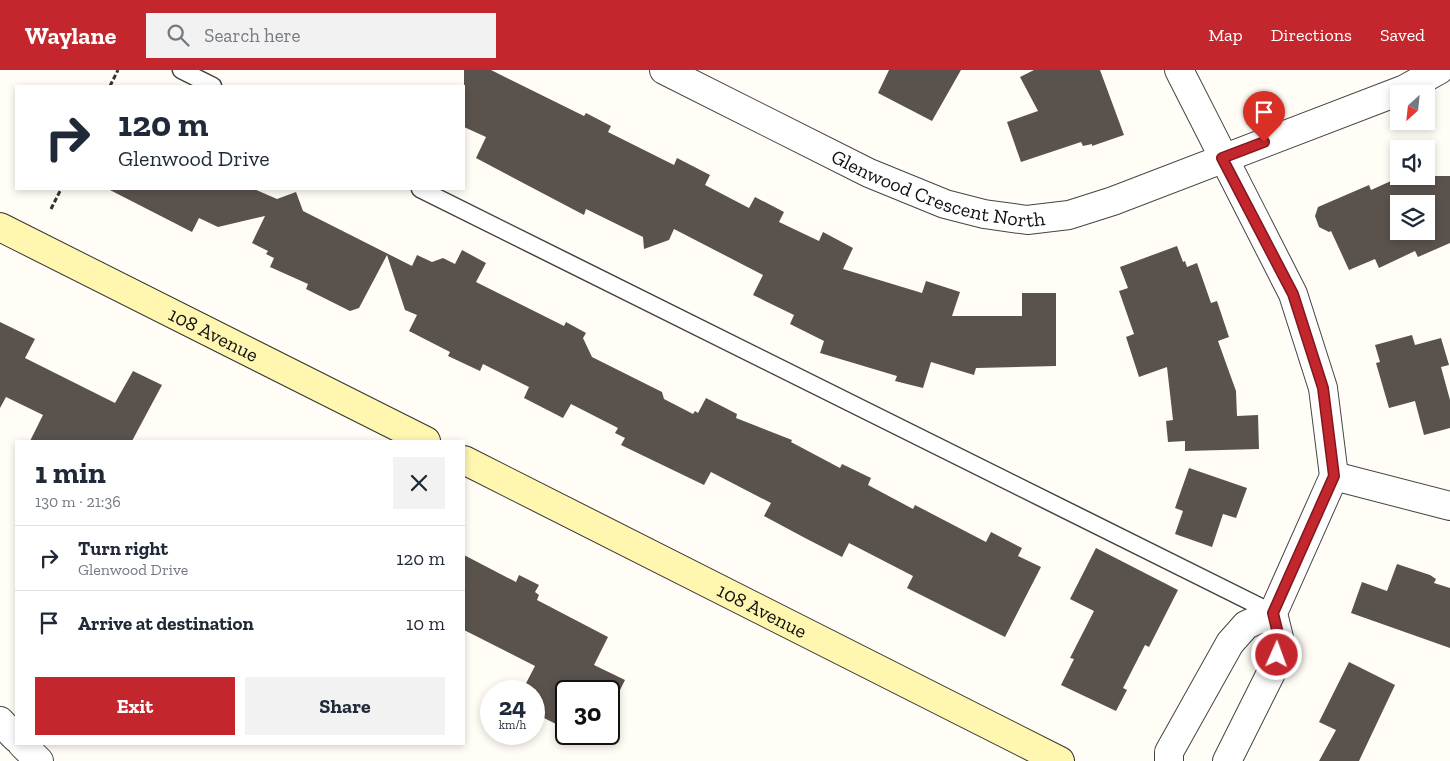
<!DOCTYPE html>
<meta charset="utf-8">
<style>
body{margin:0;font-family:"Zilla Slab",serif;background:#f2f2f3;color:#1f2937;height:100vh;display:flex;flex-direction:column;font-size:19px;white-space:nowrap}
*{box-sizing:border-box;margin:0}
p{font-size:16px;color:#747a83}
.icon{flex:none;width:28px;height:28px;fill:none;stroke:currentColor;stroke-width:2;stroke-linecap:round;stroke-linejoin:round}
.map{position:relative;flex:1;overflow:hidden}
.details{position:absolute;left:15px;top:370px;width:450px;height:305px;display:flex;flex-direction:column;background:#fff;border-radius:0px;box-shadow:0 2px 8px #0003}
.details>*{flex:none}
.top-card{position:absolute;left:15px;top:15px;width:450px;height:105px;border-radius:0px;box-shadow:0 2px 8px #0003;background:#fff;color:#1f2937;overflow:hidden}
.needle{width:32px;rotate:207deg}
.fabs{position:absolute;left:1390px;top:15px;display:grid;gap:10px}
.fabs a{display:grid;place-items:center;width:45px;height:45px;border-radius:0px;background:#fff;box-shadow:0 2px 8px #0003;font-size:25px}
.speed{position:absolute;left:480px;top:610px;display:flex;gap:10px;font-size:25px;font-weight:700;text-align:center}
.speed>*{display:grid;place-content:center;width:65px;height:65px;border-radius:50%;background:#fff;box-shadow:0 2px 8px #0003;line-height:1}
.speed small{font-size:12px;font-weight:400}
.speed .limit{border:2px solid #111;border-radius:8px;background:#fff;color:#111}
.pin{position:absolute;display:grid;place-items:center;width:42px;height:42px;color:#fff;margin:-51px -21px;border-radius:50% 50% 50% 0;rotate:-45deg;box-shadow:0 0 5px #0007}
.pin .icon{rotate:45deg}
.me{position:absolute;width:55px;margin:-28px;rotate:2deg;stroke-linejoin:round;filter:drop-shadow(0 0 4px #0008)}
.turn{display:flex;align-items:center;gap:18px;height:105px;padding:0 20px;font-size:22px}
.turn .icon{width:65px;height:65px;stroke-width:2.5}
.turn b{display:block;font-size:35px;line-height:42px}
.round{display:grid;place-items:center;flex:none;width:52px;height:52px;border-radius:0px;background:#f2f2f3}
.summary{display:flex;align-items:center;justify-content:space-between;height:85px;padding:0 20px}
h1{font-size:30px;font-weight:800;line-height:38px}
.action{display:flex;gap:10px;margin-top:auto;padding:10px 20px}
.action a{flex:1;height:58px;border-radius:0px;background:#c4262e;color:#fff;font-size:20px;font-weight:800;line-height:58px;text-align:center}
.action a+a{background:#f2f2f3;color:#1f2937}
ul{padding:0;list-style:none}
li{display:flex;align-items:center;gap:15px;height:65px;padding:0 20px;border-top:1px solid #e0e1e3}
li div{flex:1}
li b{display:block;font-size:19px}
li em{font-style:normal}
header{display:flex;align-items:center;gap:30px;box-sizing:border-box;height:70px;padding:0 25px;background:#c4262e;color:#fff}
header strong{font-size:24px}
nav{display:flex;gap:28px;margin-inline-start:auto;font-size:18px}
.search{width:350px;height:45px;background:#f2f2f3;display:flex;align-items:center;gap:12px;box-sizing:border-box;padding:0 18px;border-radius:0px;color:#747a83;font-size:19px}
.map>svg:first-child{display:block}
.building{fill:#5a524d;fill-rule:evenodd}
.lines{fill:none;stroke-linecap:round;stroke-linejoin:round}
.lane-casing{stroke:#444;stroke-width:19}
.street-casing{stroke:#444;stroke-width:30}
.secondary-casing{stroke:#333;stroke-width:30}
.path{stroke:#333;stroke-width:3;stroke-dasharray:5 2.5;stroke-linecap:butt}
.lane{stroke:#fff;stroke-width:16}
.street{stroke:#fff;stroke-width:28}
.secondary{stroke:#fff6b0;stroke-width:28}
.route-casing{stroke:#7f191e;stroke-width:12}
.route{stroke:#c4262e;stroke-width:9}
.labels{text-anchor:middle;stroke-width:5;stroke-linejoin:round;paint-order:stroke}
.street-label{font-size:20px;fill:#111;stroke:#fff}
</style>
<header>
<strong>Waylane</strong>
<div class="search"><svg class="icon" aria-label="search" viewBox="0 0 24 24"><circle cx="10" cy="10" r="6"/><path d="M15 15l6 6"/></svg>Search here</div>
<nav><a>Map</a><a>Directions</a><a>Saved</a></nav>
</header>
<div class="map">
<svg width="1450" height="691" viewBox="0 0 1450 691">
<rect width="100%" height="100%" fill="#fffdf5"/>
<!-- building -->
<path class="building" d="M464,0H491L584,46L586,43L611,56L608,62L674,95L677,88L710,105L705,115L749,138L755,127L784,142L779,152L819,171L823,162L853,178L843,199L922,223L926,211L960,222L952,246H1022V223H1056V296L976,298L974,305L931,292L923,318L895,311L897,306L820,283L824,271L790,254L794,245L753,225L763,205L674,159L669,170L644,179L643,167L586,139L584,145L476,88L486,67L464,57Z
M889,0H961L932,51L878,23Z
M1034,0H1100L1124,65L1092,76V74L1083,76L1081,72L1021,92L1007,52L1038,41L1020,7Z
M1402,106H1450V173L1418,187L1415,181L1379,198L1375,189L1349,200L1331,161L1329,162L1319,157L1315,146L1318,137L1369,115L1371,120ZM1399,134H1426V161H1399Z
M108,119H254L277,129L296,122L303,141L412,196L417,185L432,192L443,188L455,194L462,180L486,193L476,212L564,256L566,252L586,263L583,268L592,287L662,322L664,329L693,344L695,341L698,343L706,328L737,344L736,348L792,370L791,372L840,398L842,394L871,408L868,415L913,439L915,435L986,472L991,462L1022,478L1018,486L1041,497L1005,567L907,518L913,506L849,473L842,487L805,468L764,446L771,433L711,402L704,415L621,375L625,368L615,363L618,358L571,334L563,348L524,328L529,317L483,294L480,301L448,286L450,282L409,261L417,245L405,240L387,185L359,238L350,241L306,219L308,214L270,197L274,188L266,184L268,181L252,173L265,146L218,157L199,148L192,162Z
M1177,176L1183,192L1185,191L1187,197L1197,193L1211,233L1217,231L1229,267L1218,271L1236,321L1237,346L1258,345L1259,379L1185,381V371L1168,372L1166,351L1173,350L1167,297L1139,307L1126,267L1134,264L1119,221L1128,218L1120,197Z
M0,252L35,269L25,288L115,333L133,301L162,315L132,371H30L43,345L6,327L0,338Z
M1412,265L1415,275L1441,268L1449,295L1441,297L1450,330V358L1424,365L1415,331L1389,338L1376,293L1380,292L1375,275Z
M1189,398L1247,418L1236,448L1223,444L1212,477L1175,464L1183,441L1175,438Z
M1096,478L1178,520L1149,577L1145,575L1123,618L1127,620L1116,641L1061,615L1074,589L1070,588L1094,541L1070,529Z
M464,485L516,512L519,505L539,515L535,522L539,525L537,530L608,567L594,595L625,610L609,642V621H566V659L534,643V621H522L535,596L464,560Z
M1397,494L1430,505L1436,509L1434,513L1450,518V578L1351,543L1362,512L1387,521Z
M1349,592L1395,615L1359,691H1319L1336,660L1319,652Z"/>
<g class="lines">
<!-- lane casing -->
<g class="lane-casing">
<path id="lane" d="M181,0L213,16
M420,119L1273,543"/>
</g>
<!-- street casing -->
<g class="street-casing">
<g id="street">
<path id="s1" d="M664,0L869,103L945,134L984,144L1027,150L1069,145L1113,131L1405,19L1439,0"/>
<path d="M1179,0L1293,224L1323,318L1334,406L1273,543L1280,572L1273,599L1227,691"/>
<path d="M1334,406L1450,436"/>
<path d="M0,651L16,668"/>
<path d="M22,674L39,691"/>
<path d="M1169,691V682L1230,573L1246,555L1273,543"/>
</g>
</g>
<!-- secondary casing -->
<g class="secondary-casing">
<g id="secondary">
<path id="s2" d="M0,157L426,371"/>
<path id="s3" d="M464,390L1060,691"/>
</g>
</g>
<!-- path -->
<path class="path" d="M110,16L118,0
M51,139L61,119"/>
<!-- lane -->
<use href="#lane" class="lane"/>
<!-- street -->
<use href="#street" class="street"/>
<!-- secondary -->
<use href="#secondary" class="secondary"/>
</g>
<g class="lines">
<!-- route casing -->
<g class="route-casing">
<path id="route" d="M1264,72L1222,88L1293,224L1323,318L1334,406L1273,543L1280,572L1277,585"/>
</g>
<!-- route -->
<use href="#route" class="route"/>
</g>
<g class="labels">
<!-- street labels -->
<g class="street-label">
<text dy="7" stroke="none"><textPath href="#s1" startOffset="301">Glenwood Crescent North</textPath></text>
<text dy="7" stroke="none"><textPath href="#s2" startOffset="239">108 Avenue</textPath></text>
<text dy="7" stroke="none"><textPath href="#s3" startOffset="334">108 Avenue</textPath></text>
</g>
</g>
</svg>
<div class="fabs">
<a><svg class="needle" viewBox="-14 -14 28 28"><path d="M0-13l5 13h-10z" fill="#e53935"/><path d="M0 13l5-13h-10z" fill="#747a83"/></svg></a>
<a><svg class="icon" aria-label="sound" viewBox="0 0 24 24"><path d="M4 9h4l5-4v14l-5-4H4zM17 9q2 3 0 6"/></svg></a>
<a><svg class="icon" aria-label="layers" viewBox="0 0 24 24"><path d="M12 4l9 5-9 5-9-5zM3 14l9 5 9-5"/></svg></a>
</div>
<div class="speed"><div>24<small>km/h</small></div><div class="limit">30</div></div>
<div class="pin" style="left:1264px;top:72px;background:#d93025"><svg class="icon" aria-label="arrive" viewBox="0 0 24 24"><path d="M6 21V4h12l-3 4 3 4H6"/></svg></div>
<svg class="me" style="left:1277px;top:585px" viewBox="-20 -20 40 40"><circle r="17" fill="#c4262e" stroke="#fff" stroke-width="3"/><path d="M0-11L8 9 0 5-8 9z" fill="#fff"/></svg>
<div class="top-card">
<div class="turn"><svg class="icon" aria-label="right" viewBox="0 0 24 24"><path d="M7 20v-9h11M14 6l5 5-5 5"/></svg><div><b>120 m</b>Glenwood Drive</div></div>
</div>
<section class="details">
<div class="summary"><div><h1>1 min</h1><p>130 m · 21:36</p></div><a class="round"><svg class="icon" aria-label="close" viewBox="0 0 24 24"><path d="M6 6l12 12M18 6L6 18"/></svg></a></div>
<ul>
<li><svg class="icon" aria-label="right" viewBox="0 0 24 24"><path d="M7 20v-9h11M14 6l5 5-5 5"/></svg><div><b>Turn right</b><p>Glenwood Drive</p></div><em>120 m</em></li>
<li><svg class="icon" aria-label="arrive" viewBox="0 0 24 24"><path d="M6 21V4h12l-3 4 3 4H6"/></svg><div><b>Arrive at destination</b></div><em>10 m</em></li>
</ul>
<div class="action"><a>Exit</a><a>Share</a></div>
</section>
</div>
